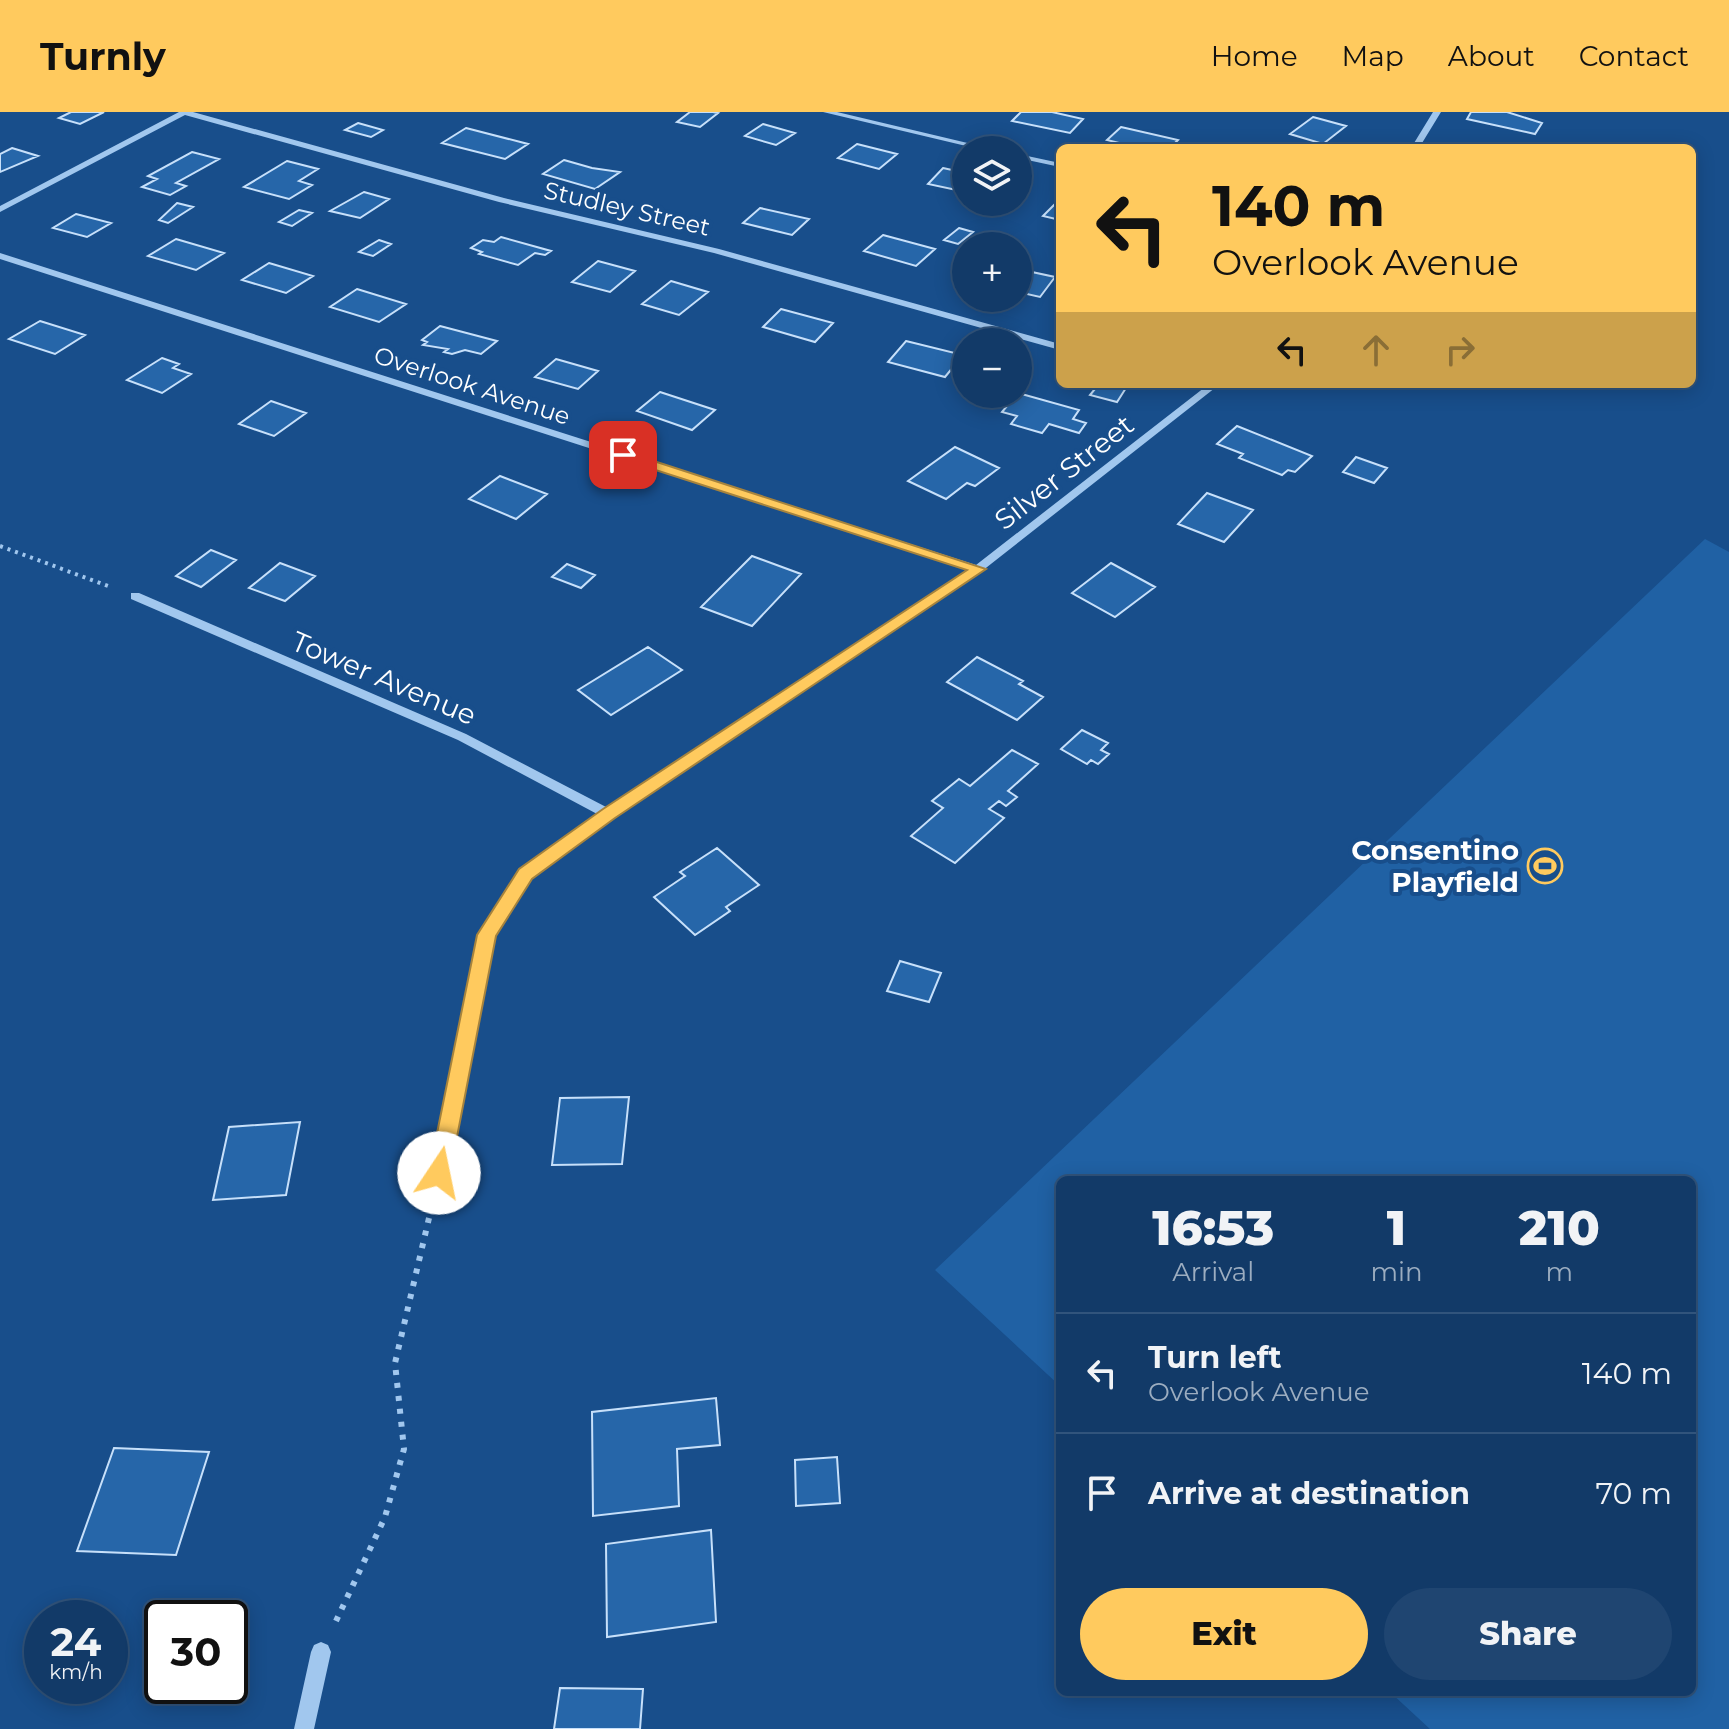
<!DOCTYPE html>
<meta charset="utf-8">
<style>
body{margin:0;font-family:Montserrat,sans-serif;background:#1f4571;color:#f1f3f6;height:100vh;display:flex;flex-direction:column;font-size:30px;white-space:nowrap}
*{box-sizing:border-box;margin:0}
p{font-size:26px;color:#9cadc0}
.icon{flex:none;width:44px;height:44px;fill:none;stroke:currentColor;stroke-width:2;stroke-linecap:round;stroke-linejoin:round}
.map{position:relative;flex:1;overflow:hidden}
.panel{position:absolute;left:1056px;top:1064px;width:640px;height:520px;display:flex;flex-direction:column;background:#123a68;border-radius:12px;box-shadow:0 4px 20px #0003,0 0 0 2px #31547c}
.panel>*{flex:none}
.guide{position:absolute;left:1056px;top:32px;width:640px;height:244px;border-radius:12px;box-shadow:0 4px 20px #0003,0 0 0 2px #31547c;background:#ffca5e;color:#111;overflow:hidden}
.controls{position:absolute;left:952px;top:24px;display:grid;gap:16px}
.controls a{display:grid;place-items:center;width:80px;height:80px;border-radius:50%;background:#123a68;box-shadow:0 4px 20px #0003,0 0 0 2px #31547c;font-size:40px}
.speed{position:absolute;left:24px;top:1488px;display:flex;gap:16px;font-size:40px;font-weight:700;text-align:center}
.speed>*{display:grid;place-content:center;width:104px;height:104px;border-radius:50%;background:#123a68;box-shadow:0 4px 20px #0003,0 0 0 2px #31547c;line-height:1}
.speed small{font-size:20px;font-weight:400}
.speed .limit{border:4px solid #111;border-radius:12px;background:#fff;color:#111}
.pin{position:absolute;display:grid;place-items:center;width:68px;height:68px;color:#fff;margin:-34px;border-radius:16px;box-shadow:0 4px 12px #0006}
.me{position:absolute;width:88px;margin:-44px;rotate:11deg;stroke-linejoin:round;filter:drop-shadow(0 0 6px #0008)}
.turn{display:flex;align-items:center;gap:28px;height:168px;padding:0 24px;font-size:36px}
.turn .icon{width:104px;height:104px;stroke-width:2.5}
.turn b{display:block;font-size:56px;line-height:68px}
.lanes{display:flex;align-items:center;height:76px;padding:0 24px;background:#0003;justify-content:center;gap:40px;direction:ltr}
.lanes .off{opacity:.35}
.eta{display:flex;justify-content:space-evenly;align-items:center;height:136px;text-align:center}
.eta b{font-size:48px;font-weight:800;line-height:56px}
.cta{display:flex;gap:16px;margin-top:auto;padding:16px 24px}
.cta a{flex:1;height:92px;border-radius:48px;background:#ffca5e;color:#111;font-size:32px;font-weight:800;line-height:92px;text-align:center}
.cta a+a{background:#1f4571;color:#f1f3f6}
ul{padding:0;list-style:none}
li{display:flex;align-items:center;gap:24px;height:120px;padding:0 24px;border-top:2px solid #31547c}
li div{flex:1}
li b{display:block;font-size:30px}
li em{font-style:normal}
header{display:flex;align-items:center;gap:48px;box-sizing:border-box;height:112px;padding:0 40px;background:#ffca5e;color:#111}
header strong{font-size:38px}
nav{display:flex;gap:44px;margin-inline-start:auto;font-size:28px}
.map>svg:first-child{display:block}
.green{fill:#2061a4}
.building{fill:#2666a9;stroke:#c7e0fa;stroke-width:2}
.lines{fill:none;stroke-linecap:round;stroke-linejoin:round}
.path-far1{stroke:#a1c7ee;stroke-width:4;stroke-dasharray:3 5;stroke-linecap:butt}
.path{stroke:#a1c7ee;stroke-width:6;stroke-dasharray:5 8;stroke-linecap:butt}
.minor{fill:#a1c7ee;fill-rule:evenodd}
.route{fill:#ffca5e;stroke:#a6833d;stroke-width:2}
.labels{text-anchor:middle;stroke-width:8;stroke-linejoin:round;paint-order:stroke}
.far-street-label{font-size:24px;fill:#fff;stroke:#184e8b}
.street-label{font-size:28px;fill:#fff;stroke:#184e8b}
.poi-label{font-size:28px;font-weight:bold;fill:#fff;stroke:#184e8b;text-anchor:end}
</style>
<header>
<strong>Turnly</strong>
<nav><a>Home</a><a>Map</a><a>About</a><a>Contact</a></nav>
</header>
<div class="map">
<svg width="1729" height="1617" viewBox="0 0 1729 1617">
<rect width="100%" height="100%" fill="#184e8b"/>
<!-- green -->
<path class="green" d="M1705,427L1729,440V1617H1430L1390,1580H1692V1068H1060V1274L935,1158Z"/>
<!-- building -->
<path class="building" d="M71,0H104L80,12L59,6Z
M690,0H713L718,1L700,15L677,10Z
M1021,0H1052L1083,7L1070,21L1012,9Z
M1471,0H1507L1542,11L1535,22L1467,7Z
M1313,5L1346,14L1323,32L1290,22Z
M358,11L383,18L371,25L345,18Z
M763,12L795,21L776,33L745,24Z
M1121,15L1178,28L1170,36H1139L1107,28Z
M466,16L528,32L505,47L442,31Z
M857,32L897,42L879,57L838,46Z
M12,36L38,44L0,60V42Z
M192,40L219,47L176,71L186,74L170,83L142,75L157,67L148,64Z
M564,48L592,56L620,60L595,77L543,62Z
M287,49L318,57L299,69L312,73L289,87L244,75Z
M943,56L966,61V80L928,72Z
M364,80L389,87L360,106L330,99Z
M1058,89L1060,108L1043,104Z
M177,91L193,95L168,111L159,108Z
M760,96L809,107L792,123L743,111Z
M299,98L312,101L292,114L279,110Z
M76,102L111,111L87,125L53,116Z
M959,116L973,120L958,132L944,128Z
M883,123L935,137L916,154L864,139Z
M501,125L551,139L545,143L535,141L518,153L479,142L482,140L471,136L483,128L494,130Z
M176,127L224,141L196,158L148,144Z
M379,128L391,132L373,144L359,140Z
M598,149L635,159L610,180L572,170Z
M269,151L313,164L286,181L242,168Z
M1018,157L1055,165L1040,185L1018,180Z
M671,169L708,180L679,203L642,192Z
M357,177L406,192L379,210L330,195Z
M781,197L833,211L815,230L763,215Z
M40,209L85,223L55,242L9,227Z
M440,214L497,229L481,242L465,238L452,242L444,240L448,237L423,233L427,230L422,228Z
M906,229L963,243L945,265L888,250Z
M162,246L179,252L173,256L191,262L162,281L127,268Z
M556,247L598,259L578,277L535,265Z
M1099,272H1109L1126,276L1117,290L1090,283Z
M660,280L715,298L692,318L637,299Z
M1018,281L1079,298L1073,307L1086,311L1079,321L1049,312L1042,321L1011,312L1017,304L1002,300Z
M271,289L306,301L274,324L239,312Z
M1237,314L1312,344L1295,360L1288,358L1282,363L1239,346L1243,342L1217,332Z
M955,335L999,356L975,374L967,371L946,387L908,369Z
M1356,345L1387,356L1374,371L1343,360Z
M500,364L547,382L516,407L469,387Z
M1207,381L1253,398L1224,430L1178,412Z
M211,438L236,448L201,475L176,464Z
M752,444L801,462L752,514L701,495Z
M280,451L315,464L285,489L249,476Z
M1111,451L1155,475L1115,505L1072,481Z
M567,452L595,463L581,476L552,465Z
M648,535L682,558L611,603L578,578Z
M977,545L1023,569L1019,572L1043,585L1017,608L947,570Z
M1082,618L1108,631L1101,638L1109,642L1098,652L1091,648L1087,652L1061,637Z
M1012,638L1038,652L1008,679L1017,685L1006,694L999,689L989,697L1004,706L955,751L911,724L943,696L932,689L959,667L970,674Z
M717,736L759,773L726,795L730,799L695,823L654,785L685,764L680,760Z
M900,849L941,861L929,890L887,879Z
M629,985L622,1052L552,1053L560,986Z
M300,1010L286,1083L213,1088L229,1015Z
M716,1286L720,1333L677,1337L679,1394L593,1404L592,1300Z
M114,1336L209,1340L176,1443L77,1439Z
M837,1345L840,1391L796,1394L795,1348Z
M711,1418L716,1510L607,1525L606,1432Z
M560,1576L643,1577L640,1617H554Z"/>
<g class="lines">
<!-- path-far1 -->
<path class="path-far1" d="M0,434L108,474"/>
<!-- path -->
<path class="path" d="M336,1509L385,1405L404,1337L395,1251L433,1089"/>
<!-- minor -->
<path class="minor" d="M179,0H193L504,86L719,137L1060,232V238L714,141L499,90L185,3L0,100V94Z
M823,0H837L997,38H983Z
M1433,0H1441L1419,36H1411Z
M1018,42L1060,51V55L1018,46Z
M0,141L976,453L1209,272H1220L982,459L614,705L531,766L494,824L447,1061L445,1066L439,1068L433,1066L431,1061L480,823L521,758L599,703L458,628L131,487V481H139L466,622L608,696L969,458L0,147Z
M321,1530L328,1533L331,1540L314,1617H294L311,1540L314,1533Z"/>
</g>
<!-- route -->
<path class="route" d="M623,339L986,457L615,706L532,767L496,824L450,1061L447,1068L439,1070L432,1068L429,1061L477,823L519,757L603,697L967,458L618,346L616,343Z"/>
<!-- icons -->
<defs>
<g id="stadium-ring" transform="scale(1.8)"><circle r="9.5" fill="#184e8b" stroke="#ffca5e" stroke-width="1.5"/><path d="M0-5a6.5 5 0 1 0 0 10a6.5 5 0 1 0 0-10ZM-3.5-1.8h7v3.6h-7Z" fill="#ffca5e"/></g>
</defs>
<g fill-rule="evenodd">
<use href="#stadium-ring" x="1545" y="754"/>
</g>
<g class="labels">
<!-- far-street labels -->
<g class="far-street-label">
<text transform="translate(627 97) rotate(13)" y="8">Studley Street</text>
<text transform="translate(472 274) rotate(18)" y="8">Overlook Avenue</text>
</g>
<!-- street labels -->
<g class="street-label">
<text transform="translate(1064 360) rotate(-38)" y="10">Silver Street</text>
<text transform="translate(384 566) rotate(23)" y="10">Tower Avenue</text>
</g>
<!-- poi labels -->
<g class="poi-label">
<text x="1519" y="748">Consentino<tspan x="1519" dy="32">Playfield</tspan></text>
</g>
</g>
</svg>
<div class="controls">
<a><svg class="icon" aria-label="layers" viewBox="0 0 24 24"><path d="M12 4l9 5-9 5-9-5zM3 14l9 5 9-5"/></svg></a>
<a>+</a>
<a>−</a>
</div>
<div class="speed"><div>24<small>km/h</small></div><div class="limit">30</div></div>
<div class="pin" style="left:623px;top:343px;background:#d93025"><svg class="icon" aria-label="arrive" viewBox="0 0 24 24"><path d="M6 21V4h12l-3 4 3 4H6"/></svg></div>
<svg class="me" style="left:439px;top:1061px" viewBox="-20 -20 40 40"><circle r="19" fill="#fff"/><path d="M0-13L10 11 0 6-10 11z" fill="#ffca5e"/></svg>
<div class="guide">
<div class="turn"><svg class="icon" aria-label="left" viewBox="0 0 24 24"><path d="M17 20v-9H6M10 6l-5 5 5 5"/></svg><div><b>140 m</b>Overlook Avenue</div></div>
<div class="lanes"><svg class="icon" aria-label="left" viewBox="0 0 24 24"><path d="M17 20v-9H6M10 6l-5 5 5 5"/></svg><svg class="icon off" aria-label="ahead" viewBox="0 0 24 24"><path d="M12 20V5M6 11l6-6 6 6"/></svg><svg class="icon off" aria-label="right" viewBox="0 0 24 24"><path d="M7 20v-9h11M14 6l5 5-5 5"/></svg></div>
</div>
<section class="panel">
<div class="eta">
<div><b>16:53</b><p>Arrival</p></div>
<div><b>1</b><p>min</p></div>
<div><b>210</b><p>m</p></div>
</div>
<ul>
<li><svg class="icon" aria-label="left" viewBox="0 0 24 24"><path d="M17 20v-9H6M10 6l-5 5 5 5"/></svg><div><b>Turn left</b><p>Overlook Avenue</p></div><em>140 m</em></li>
<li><svg class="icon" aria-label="arrive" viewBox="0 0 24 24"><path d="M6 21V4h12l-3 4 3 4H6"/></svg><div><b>Arrive at destination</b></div><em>70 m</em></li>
</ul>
<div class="cta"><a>Exit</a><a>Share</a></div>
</section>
</div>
